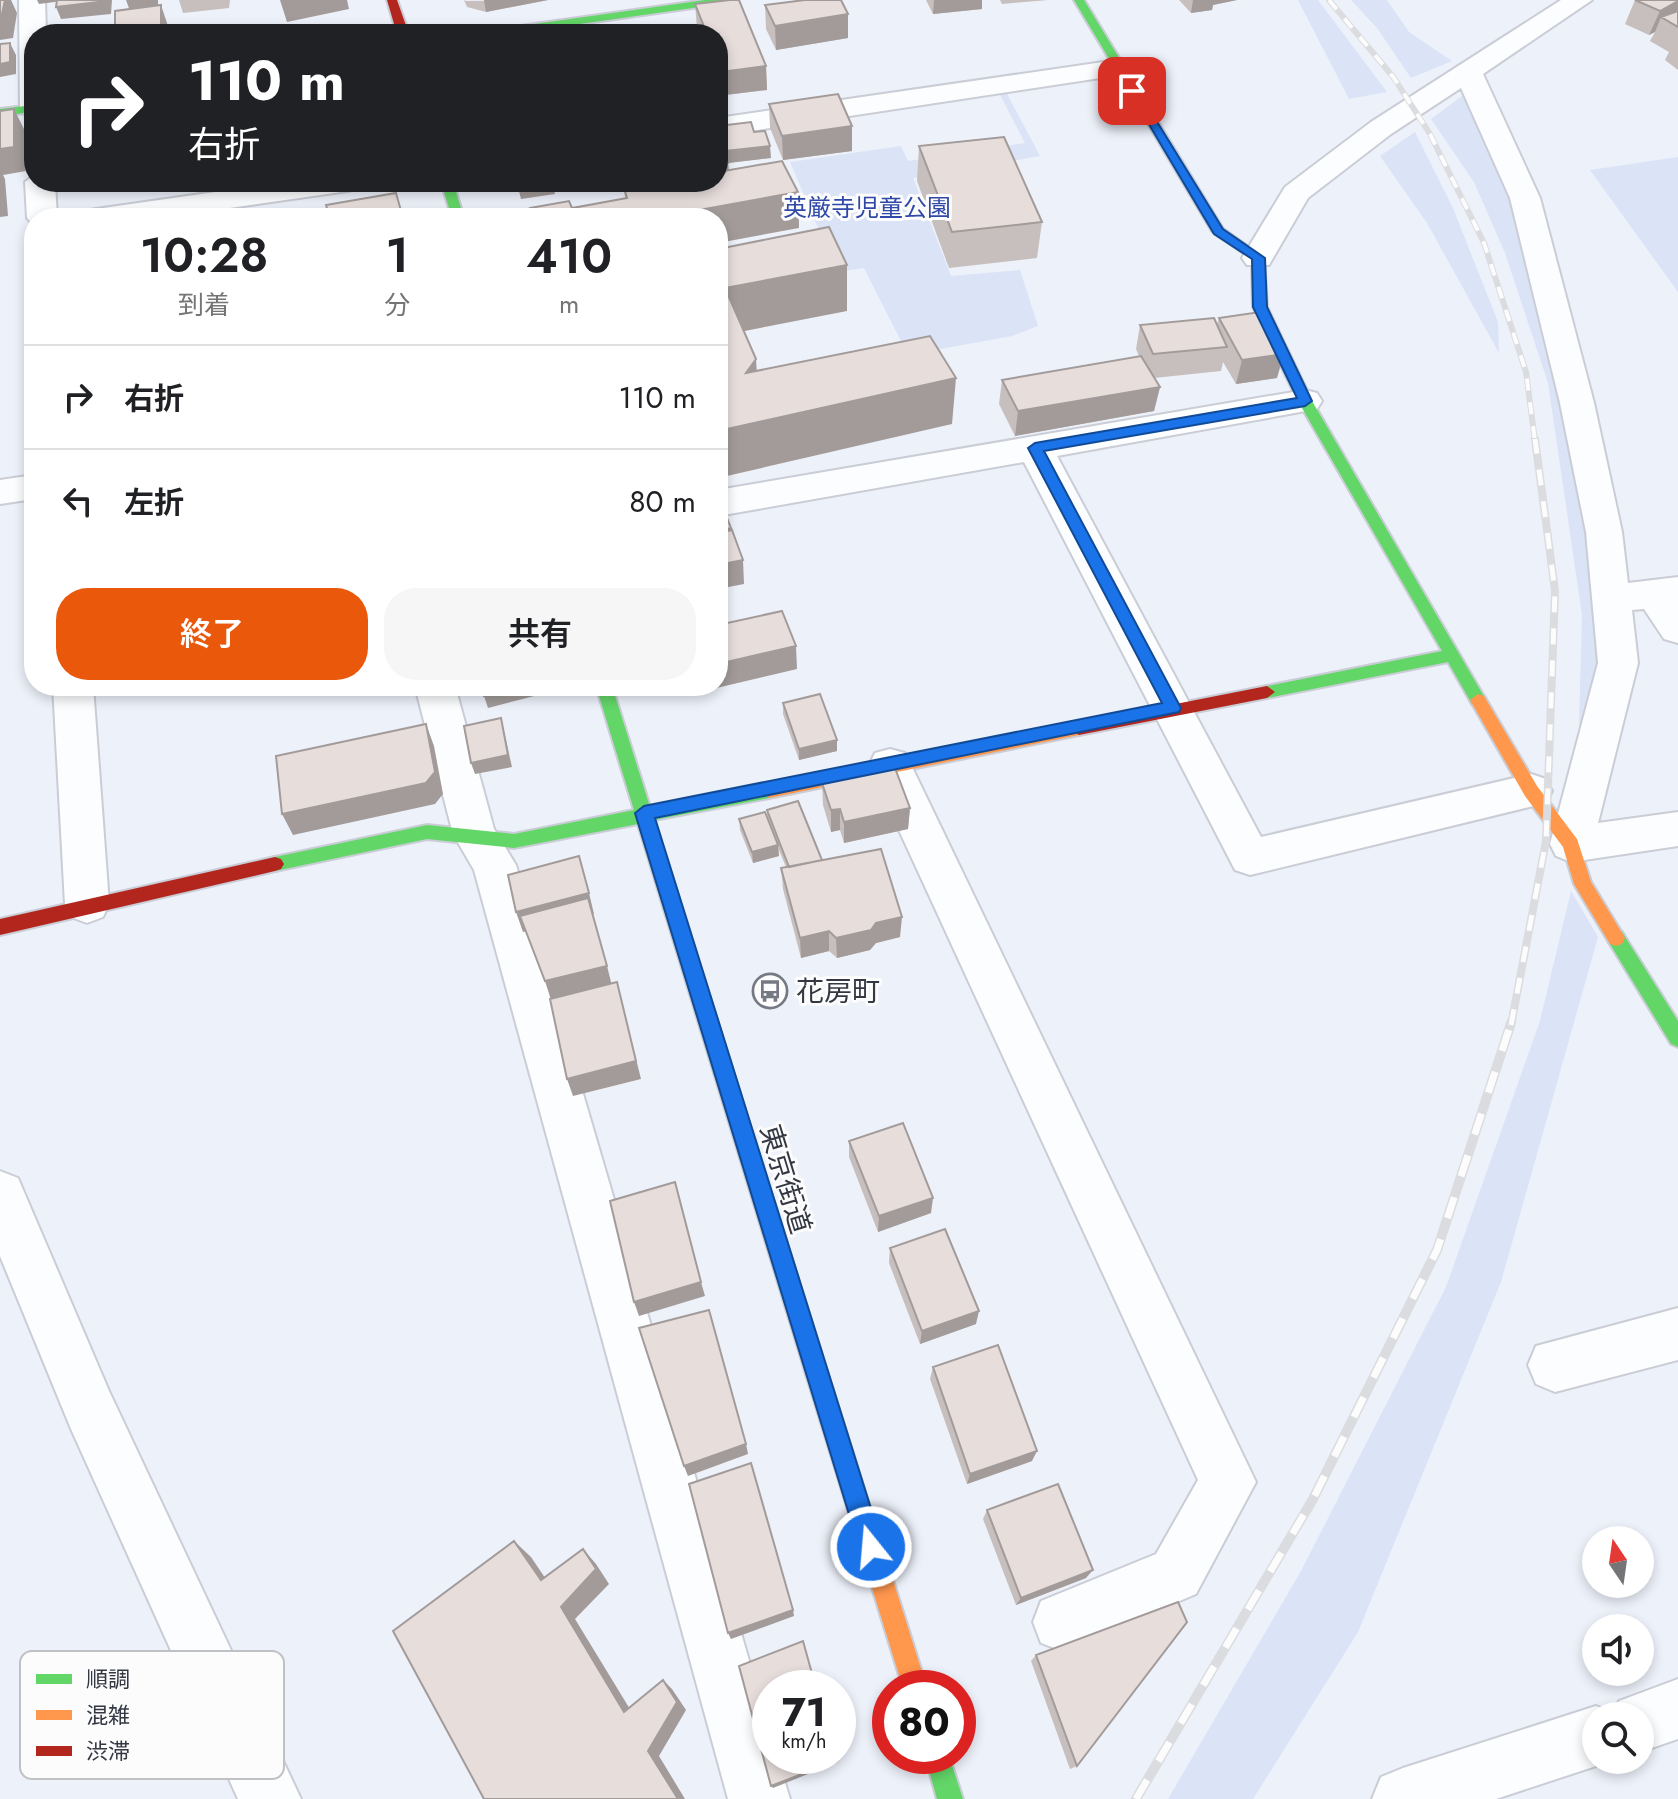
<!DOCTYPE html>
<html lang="ja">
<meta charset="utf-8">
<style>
body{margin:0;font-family:Jost,"Noto Sans JP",sans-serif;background:#f6f6f6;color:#202124;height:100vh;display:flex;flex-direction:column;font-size:30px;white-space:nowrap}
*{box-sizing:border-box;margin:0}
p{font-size:26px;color:#757577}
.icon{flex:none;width:44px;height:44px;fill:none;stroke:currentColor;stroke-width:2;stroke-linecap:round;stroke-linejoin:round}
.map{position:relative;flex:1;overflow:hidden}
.drawer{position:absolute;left:24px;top:208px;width:704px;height:488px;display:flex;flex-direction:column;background:#fff;border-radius:32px;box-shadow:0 4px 12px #0003}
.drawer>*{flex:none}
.hud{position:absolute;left:24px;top:24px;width:704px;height:168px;border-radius:32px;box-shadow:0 4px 12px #0003;background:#202124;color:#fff;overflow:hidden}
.needle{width:52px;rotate:347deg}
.fabs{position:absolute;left:1582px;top:1526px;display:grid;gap:16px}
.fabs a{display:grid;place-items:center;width:72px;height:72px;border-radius:50%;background:#fff;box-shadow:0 4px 12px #0003;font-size:40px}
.speed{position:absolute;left:752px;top:1670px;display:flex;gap:16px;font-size:40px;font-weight:700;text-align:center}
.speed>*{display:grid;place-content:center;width:104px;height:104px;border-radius:50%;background:#fff;box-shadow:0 4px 12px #0003;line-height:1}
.speed small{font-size:20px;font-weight:400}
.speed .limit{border:12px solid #d22;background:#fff;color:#111}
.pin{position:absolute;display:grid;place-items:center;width:68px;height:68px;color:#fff;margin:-34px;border-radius:16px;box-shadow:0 4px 12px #0006}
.me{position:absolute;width:88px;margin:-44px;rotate:343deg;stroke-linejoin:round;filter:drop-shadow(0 0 6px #0008)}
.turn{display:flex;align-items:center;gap:28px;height:168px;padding:0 32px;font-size:36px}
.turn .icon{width:104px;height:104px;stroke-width:2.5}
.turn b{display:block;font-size:56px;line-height:68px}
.eta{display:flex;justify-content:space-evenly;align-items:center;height:136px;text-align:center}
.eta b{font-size:48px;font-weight:600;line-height:56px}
.button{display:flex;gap:16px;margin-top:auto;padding:16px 32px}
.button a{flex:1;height:92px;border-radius:32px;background:#ea580c;color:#fff;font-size:32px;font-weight:600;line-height:92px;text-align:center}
.button a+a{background:#f6f6f6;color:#202124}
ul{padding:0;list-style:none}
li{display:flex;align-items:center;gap:24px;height:104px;padding:0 32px;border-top:2px solid #e0e0e0}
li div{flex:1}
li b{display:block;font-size:30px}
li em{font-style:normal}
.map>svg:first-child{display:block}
.green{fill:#dbe3f7}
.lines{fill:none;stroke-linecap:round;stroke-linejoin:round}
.street-casing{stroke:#cacdd6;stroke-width:4}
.fast-casing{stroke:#cacdd6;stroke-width:4}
.slow-casing{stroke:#cacdd6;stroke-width:4}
.jam-casing{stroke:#cacdd6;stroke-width:4}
.street{fill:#fcfdfe;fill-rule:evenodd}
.fast{fill:#63d668;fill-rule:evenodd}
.slow{fill:#ff974d;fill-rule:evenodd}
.jam{fill:#b3261e;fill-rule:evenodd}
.rail-far2-casing{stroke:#dbdcdf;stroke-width:6}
.rail-far1-casing{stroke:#dbdcdf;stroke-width:8}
.rail-casing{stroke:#dbdcdf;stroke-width:10}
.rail-far2{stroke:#fcfcfc;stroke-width:4;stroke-dasharray:12;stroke-linecap:butt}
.rail-far1{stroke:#fcfcfc;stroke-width:5;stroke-dasharray:16;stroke-linecap:butt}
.rail{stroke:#fcfcfc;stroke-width:7;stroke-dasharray:22;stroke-linecap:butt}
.wall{fill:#c7bfbd}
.shaded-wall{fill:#a29b9a}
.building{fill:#e7dedc;stroke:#a29b9a;stroke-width:2}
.route{fill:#1a73e8;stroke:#114b97;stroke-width:2}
.labels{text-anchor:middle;stroke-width:6;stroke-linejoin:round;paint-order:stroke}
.far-park-label{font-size:24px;fill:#3049a8;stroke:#fcfcfc}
.poi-label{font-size:28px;fill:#343843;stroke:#fcfcfc;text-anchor:start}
.street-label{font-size:28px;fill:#343843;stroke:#fcfcfc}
.key{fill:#fcfcfc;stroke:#c0c1c4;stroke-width:2}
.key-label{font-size:22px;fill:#343843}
</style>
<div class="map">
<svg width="1678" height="1799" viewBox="0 0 1678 1799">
<rect width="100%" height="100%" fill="#edf1fa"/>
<!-- green -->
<path class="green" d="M1298,0H1318L1387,92L1349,99Z
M1351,0H1387L1409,32L1452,61L1411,78L1377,28Z
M1005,90L1040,156L913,178L951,276L1020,270L1038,326L1012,336L908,355L864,268L837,272L790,162L901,146L908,161L1025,143L998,91Z
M1470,90L1516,198L1586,498L1600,665L1578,762L1582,615L1548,383L1505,253L1474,182L1431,119Z
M1415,132L1453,208L1498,322L1499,353L1427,223L1380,156Z
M1678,157V292L1590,170Z
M1571,891L1598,937L1501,1282L1358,1632L1253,1799H1168L1301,1571L1446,1287L1540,1021Z"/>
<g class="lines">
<!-- street casing -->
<g class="street-casing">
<path id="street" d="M19,0H45L46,34H34V117L24,114L20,108Z
M1561,0H1592L1483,74L1540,198L1594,403L1622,532L1628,583L1678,577V643L1664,639L1644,609L1632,610L1638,663L1598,823L1678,812V846L1571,862L1556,856L1550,844L1598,663L1586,532L1560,403L1510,198L1461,88L1391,134L1308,198L1269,265H1247L1242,258L1285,187L1371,122Z
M1117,60L1127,62L1131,68L1127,74L718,136V118Z
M34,175V182H55L57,218H34V225L27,218L25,182Z
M285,182H363L359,188L348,191L160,218H81L85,211L96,209Z
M1305,390L1317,393L1322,401L1317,409L1057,456L1261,837L1531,774L1546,779L1552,791L1546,803L1250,875L1235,870L1024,462L718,516V490Z
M34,475V499L0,504V480Z
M53,686H93L109,904L103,917L87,923L71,917L65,904Z
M415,686H455L494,829L516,865L770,1732V1756H777L790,1799H728L474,870L453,834Z
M890,749L905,753L911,765L1256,1482L1196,1594L1062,1651L1041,1643L1033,1622L1041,1601L1156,1554L1198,1480L869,765L875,753Z
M0,1171L18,1178L109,1391L301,1799H238L71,1429L0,1256Z
M1678,1308V1360L1555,1392L1536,1384L1528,1365L1536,1346Z
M1678,1679V1739L1640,1752V1716H1596V1760H1611L1596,1766L1496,1799H1372L1381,1777L1403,1768L1596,1706L1614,1713L1619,1701Z"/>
</g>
<!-- fast casing -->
<g class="fast-casing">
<path id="fast" d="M705,0H733L728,3L509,34H479L485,31Z
M1074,0H1084L1223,229L1264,258L1267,307L1312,401L1486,700L1484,704H1472L1448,662L1267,698L1261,696L1259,692L1261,688L1267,686L1442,651L1298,401L1253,307L1252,259L1212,231Z
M34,105V111L0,117V109Z
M441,182H453L464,218H452Z
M596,686H612L650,807L769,784L778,791L769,798L654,820L828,1374L825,1382L817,1385L809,1382L806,1374L638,824L514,848L427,839L275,871L269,869L266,864L269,859L275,857L427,825L514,834L634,810Z
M1616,930L1622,932L1678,1021V1047L1671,1044L1610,944L1607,938L1610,932Z
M925,1756H949L963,1799H937Z"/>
</g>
<!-- slow casing -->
<g class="slow-casing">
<path id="slow" d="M1478,694L1484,696L1537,786L1577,839L1591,882L1625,938L1622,944L1616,946L1610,944L1574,884L1563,847L1525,796L1470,700Z
M1079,723L1087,729L1079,735L769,798L760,791L769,784Z
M817,1363L825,1366L828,1374L927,1688H903L806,1374L809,1366Z"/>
</g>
<!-- jam casing -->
<g class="jam-casing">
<path id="jam" d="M387,0H397L409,34H397Z
M1267,686L1275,692L1267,698L1079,735L1071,729L1079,723Z
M275,857L281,859L284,864L281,869L275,871L0,935V919Z"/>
</g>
<!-- street -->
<use href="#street" class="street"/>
<!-- fast -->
<use href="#fast" class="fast"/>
<!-- slow -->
<use href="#slow" class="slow"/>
<!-- jam -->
<use href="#jam" class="jam"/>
<!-- rail-far2 casing -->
<g class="rail-far2-casing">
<path id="rail-far2" d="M1329,0L1394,78L1430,134L1484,243L1526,372L1535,441"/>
</g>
<!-- rail-far1 casing -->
<g class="rail-far1-casing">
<path id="rail-far1" d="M1511,1025L1546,841L1555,591L1535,439"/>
</g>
<!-- rail casing -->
<g class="rail-casing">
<path id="rail" d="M1136,1799L1313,1499L1437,1250L1511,1023"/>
</g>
<!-- rail-far2 -->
<use href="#rail-far2" class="rail-far2"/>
<!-- rail-far1 -->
<use href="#rail-far1" class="rail-far1"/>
<!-- rail -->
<use href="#rail" class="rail"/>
</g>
<!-- wall -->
<path class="wall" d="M179,0H230L229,8L183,13Z
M464,0L466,1L548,0L486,12L467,7Z
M926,0H982V9L933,14Z
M1000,0H1048L1002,4Z
M1179,0H1237L1213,5L1212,10L1191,13Z
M1635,0H1678V70L1665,60L1669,52L1650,41L1655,32L1649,35L1625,24Z
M695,4L766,66L767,90L725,95L727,117L718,118V34H699L697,28Z
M765,5L848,14V38L776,50L766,29Z
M769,104L852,151L783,160L770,128Z
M718,128L754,132L771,158L728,163L729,170L798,192L799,228L718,218H532L530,208H572L625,198L624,188L640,186L638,182H718Z
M919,146L1042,222L1037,258L949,268L917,181Z
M1219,318L1277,378L1236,384L1223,362L1221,371L1154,378L1160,387L1154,411L1015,436L999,404L1002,380L1139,356L1136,349L1140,325H1217Z
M783,703L837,751L799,760L783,714Z
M822,783L910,808L908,829L844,843L840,830L831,832L823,805Z
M767,810L822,860L900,937L876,943L870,950L837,958L829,951L801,958L783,889L781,868L786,867L778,848L779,856L753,863L740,830L739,819L767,818Z
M849,1141L931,1213L878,1232L849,1157Z
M890,1248L976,1324L920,1344L889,1263Z
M933,1367L1032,1461L967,1484L930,1379Z
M987,1510L1086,1578L1016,1605L983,1519Z
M1036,1655L1077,1766L1070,1769L1031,1661Z"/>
<!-- shaded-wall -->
<path class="shaded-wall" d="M5,0H11L17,13L13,38L0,40V14Z
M37,0H70L39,4Z
M107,0H112L111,14L61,19L56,7Z
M126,0H158V8L130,11Z
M280,0H347L349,9L287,22Z
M484,0H548L486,12Z
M934,0H982V9L933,14Z
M1193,0H1237L1213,5L1212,10L1191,13Z
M1678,1V18L1661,17L1655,32L1649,35L1660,11Z
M161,5L169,29L170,34H115V32Z
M848,14V38L776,50L775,26Z
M10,43L16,55V74L0,77V64Z
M766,66L767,90L725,95L727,117L718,118V93H722L721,72Z
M14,109L26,133V171L3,175L5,179L8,216L0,217V149Z
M852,126V151L783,160L782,136Z
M770,146L771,158L728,163L730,188L718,182V165L726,164L725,151Z
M549,182H553L555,194L521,199L518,187Z
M798,192L799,228L718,243V218H660V217Z
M847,265V311L729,334L725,288Z
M1284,354L1277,378L1236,384L1242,360Z
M756,359L759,405L746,373Z
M956,378L952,424L718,478V431Z
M1160,387L1154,411L1015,436L1018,411Z
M743,560L744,584L718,589V565Z
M796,646L797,669L687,695L685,686H718V664Z
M526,686H536L538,695L488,708L484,696Z
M501,718L512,767L475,774L471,763Z
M426,724L434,746L443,794L435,804L293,835L282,814Z
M837,740V751L799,760V749Z
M910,808L908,829L844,843V822Z
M840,809V830L831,832V810Z
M778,845L779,856L753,863L752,852Z
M589,893L594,914L523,932L516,912Z
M902,917L900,937L876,943L870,950L837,958L836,938L876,923Z
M829,931V951L801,958L800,938Z
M607,966L612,986L551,1000L545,981Z
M617,982L641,1079L573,1096L567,1079Z
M933,1198L931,1213L878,1232L879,1216Z
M701,1282L705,1296L639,1316L634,1302Z
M979,1311L976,1324L920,1344L922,1331Z
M746,1444L748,1454L688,1476L684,1466Z
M1037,1451L1032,1461L967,1484L970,1474Z
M514,1541L531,1557L556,1594L541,1580Z
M583,1549L596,1564L609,1584L575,1619L636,1719L624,1712L561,1607Z
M1093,1570L1086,1578L1016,1605L1021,1598Z
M793,1610L794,1616L731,1639L728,1633Z
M663,1680L672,1689L686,1710L659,1756L685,1799H678L648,1751Z
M838,1760V1762L773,1788L771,1786Z"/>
<!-- building -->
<path class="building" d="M0,0H5L2,14H0Z
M57,0H107V1L56,7Z
M730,0H739L766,66L721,72L718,63V34H707L695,4Z
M805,0H841L848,14L775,26L765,5Z
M1635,0H1678V1L1660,11Z
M161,5V26L115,32V11Z
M1678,11V27L1661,17Z
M596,25L599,34H557L556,30Z
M10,43V62L0,64V44Z
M718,76L725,92L718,93Z
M838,94L852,126L782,136L769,104Z
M14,109V147L0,149V111Z
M751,122L754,132L765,131L770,146L725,151L718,126Z
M1004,137L1042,222L952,232L919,146Z
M718,139L728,163L718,165Z
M782,161L798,192L660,217V218H534L530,208L569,201L572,208L627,198L624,188L661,182H718V172Z
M517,182H549L518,187Z
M642,182H661L643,185Z
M396,193L403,218H330L326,205Z
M829,227L847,265L725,288L756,359L746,373L930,336L956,378L718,431V249Z
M1260,312L1284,354L1242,360L1219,318Z
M1214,318L1227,347L1153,354L1140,325Z
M1141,356L1160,387L1018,411L1002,380Z
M718,495L731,528L718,531Z
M732,530L743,560L718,565V533Z
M782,611L796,646L718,664V625Z
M481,686H526L484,696Z
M820,694L837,740L799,749L783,703Z
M501,718L508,755L471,763L464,726Z
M426,724L435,772L426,783L282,814L276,756Z
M895,768L910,808L844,822L840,809L831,810L822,783Z
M798,801L822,860L789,867L767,810Z
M765,812L778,845L752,852L739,819Z
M881,849L902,917L876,923L871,930L836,938L829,931L800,938L781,868Z
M579,856L589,893L516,912L508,875Z
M588,898L607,966L545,981L520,916Z
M617,982L636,1061L567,1079L550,999Z
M903,1123L933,1198L879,1216L849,1141Z
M675,1182L701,1282L634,1302L610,1201Z
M945,1229L979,1311L922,1331L890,1248Z
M709,1310L746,1444L684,1466L639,1328Z
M998,1345L1037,1451L970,1474L933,1367Z
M751,1463L793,1610L728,1633L689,1484Z
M1058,1484L1093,1570L1021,1598L987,1510Z
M514,1541L541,1580L583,1549L596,1569L561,1607L624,1712L663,1680L677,1702L648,1751L678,1799H484L393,1631Z
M1178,1602L1187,1622L1077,1766L1036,1655Z
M803,1641L816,1688H770V1756H837L838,1760L771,1786L739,1666Z"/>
<!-- route -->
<path class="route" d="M1128,89L1138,91L1223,229L1265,258L1267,307L1312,401L1305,406L1044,451L1181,708L1179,712L655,818L883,1547L879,1555L871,1559L863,1555L859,1547L635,813L644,806L1162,703L1028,448L1035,443L1297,398L1253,307L1252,259L1214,234Z"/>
<!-- icons -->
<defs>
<g id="bus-ring" transform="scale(1.8)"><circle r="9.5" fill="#fcfcfc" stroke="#757983" stroke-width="1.5"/><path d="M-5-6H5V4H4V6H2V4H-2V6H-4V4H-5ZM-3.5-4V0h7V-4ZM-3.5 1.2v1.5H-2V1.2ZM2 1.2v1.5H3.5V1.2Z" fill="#757983"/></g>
</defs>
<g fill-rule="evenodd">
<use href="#bus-ring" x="770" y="991"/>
</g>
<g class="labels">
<!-- far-park labels -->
<g class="far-park-label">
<text x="867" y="216">英厳寺児童公園</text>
</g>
<!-- poi labels -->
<g class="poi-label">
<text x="796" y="1001">花房町</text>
</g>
<!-- street labels -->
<g class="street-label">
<text transform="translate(786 1179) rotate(73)" y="10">東京街道</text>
</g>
</g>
<!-- legend -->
<rect x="20" y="1651" width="264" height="128" rx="12" class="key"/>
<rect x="36" y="1674" width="36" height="10" fill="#63d668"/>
<rect x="36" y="1710" width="36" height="10" fill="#ff974d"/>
<rect x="36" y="1746" width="36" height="10" fill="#b3261e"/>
<g class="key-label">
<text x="86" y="1687">順調</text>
<text x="86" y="1723">混雑</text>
<text x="86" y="1759">渋滞</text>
</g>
</svg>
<div class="fabs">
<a><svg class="needle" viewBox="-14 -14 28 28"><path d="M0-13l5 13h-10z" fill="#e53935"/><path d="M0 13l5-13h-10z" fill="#757577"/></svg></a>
<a><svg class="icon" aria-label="sound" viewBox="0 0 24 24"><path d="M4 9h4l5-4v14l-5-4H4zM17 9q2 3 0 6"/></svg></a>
<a><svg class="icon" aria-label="search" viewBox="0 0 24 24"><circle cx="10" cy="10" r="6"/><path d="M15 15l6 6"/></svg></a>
</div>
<div class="speed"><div>71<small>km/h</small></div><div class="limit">80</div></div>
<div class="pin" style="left:1132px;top:91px;background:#d93025"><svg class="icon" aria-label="arrive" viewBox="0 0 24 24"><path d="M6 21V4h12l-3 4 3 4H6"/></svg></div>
<svg class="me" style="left:871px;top:1547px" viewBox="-20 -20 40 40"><circle r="17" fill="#1a73e8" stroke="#fff" stroke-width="3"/><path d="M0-11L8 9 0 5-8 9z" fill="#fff"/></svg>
<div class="hud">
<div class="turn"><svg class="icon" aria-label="right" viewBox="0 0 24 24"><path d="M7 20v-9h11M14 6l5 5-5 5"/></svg><div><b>110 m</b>右折</div></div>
</div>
<section class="drawer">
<div class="eta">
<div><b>10:28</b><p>到着</p></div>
<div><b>1</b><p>分</p></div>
<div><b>410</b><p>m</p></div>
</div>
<ul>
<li><svg class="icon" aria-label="right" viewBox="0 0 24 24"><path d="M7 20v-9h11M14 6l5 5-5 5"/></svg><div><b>右折</b></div><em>110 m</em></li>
<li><svg class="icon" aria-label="left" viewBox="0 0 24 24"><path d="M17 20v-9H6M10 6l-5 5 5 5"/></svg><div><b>左折</b></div><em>80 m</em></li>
</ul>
<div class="button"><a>終了</a><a>共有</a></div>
</section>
</div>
